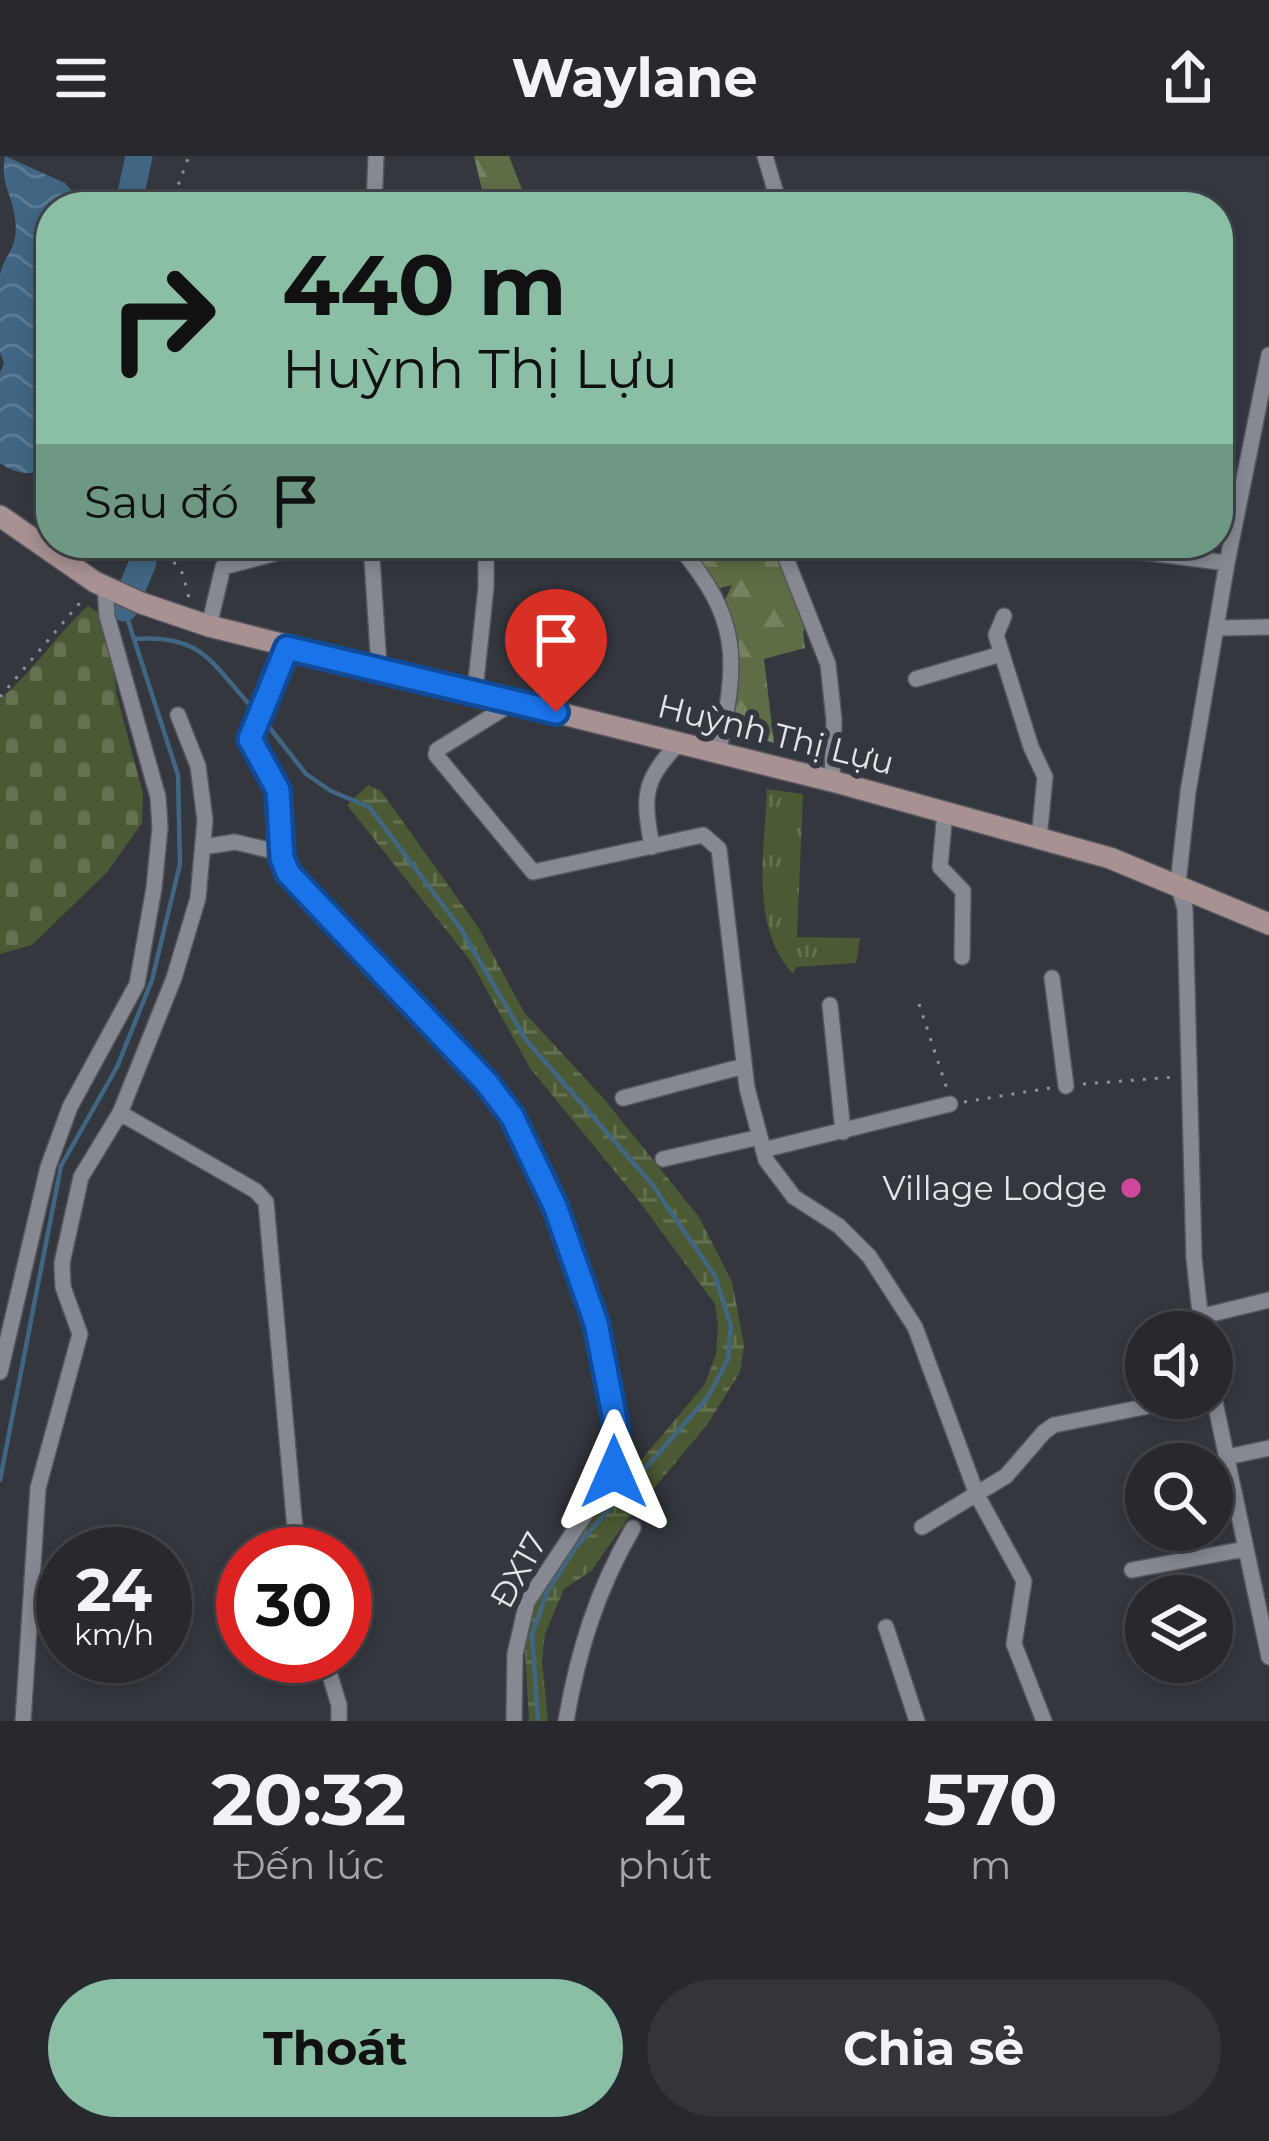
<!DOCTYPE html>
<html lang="vi">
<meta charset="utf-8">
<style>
body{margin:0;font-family:Montserrat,sans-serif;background:#33353a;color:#f1f3f6;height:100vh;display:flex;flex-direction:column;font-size:45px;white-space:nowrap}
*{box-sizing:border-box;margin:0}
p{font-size:39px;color:#a4a6aa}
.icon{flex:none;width:66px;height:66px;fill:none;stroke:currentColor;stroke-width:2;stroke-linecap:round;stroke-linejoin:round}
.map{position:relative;height:1565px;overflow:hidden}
.details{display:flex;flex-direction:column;background:#27292e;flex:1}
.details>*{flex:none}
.hud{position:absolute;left:36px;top:36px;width:1197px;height:366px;border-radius:48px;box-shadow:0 6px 18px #0003,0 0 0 3px #43454a;background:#8abfa5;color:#111;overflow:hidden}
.fabs{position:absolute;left:1125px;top:1155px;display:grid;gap:24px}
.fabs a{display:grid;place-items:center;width:108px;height:108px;border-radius:50%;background:#27292e;box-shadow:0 6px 18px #0003,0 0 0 3px #43454a;font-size:60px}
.speed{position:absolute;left:36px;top:1371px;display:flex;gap:24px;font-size:60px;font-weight:700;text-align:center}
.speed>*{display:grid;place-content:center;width:156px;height:156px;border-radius:50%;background:#27292e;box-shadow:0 6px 18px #0003,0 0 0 3px #43454a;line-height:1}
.speed small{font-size:30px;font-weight:400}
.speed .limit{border:18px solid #d22;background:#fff;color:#111}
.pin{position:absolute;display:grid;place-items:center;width:102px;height:102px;color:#fff;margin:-123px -51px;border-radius:50% 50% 50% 0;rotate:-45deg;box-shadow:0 0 12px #0007}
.pin .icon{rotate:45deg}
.me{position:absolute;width:132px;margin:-66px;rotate:0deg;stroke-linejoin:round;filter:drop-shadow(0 0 9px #0008)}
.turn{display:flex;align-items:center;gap:42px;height:252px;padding:0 48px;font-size:54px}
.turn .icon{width:156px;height:156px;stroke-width:2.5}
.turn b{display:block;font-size:84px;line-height:102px}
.then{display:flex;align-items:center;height:114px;padding:0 48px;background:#0003;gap:24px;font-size:45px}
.eta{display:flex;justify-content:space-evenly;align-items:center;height:204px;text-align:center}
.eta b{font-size:72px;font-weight:700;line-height:84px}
.primary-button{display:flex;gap:24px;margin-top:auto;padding:24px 48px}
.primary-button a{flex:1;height:138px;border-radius:72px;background:#8abfa5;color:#111;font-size:48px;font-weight:700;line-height:138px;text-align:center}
.primary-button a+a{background:#33353a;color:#f1f3f6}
header{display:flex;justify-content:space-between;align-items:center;height:156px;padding:0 48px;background:#27292e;font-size:54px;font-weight:700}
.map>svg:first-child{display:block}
.grass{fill:url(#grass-tufts)}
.forest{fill:url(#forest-firs)}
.wetland{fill:url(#wetland-marsh)}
.cemetery{fill:url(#cemetery-stones)}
.water{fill:url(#water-waves)}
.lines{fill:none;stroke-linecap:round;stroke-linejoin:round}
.stream{stroke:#416683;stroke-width:4.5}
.river{stroke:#416683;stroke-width:27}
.street-casing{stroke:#54565c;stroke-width:18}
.secondary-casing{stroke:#54565c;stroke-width:24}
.path{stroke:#8e9196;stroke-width:3;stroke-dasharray:3 9;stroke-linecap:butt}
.street{stroke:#868991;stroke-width:15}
.secondary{stroke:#a79192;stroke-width:21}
.route-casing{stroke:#114b97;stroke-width:30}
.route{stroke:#1a73e8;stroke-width:21}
.hotel-dot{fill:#d1479c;stroke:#34373e;stroke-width:4.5}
.labels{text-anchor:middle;stroke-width:12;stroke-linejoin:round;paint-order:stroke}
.street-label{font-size:33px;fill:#e3e5e9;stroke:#34373e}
.poi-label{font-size:33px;fill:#e3e5e9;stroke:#34373e;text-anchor:end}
</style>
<header><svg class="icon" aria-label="menu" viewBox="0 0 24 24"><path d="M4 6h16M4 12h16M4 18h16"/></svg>Waylane<svg class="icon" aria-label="share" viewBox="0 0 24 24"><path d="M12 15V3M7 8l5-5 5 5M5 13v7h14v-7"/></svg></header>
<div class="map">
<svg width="1269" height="1565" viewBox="0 0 1269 1565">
<defs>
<pattern id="grass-tufts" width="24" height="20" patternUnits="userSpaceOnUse" patternTransform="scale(3)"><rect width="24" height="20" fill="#4b5a34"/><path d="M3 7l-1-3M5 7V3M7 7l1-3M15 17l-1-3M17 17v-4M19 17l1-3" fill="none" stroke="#657251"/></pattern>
<pattern id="forest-firs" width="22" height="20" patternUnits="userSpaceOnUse" patternTransform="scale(3)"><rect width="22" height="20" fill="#5e6d45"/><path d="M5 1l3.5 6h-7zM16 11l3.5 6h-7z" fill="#758260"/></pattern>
<pattern id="wetland-marsh" width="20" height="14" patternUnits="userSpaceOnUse" patternTransform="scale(3)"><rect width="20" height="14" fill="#4b5a34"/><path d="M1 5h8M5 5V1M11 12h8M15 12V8" fill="none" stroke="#657251"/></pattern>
<pattern id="cemetery-stones" width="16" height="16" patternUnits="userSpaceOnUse" patternTransform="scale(3)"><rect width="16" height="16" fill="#4b5a34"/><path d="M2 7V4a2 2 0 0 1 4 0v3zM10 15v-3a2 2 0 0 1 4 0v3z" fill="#657251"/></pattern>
<pattern id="water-waves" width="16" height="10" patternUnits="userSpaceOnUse" patternTransform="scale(3)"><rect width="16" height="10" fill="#416683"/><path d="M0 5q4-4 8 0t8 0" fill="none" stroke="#5c7c95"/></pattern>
</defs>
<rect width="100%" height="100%" fill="#34373e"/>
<!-- grass -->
<path class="grass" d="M767,633L803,638L797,781L860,782L856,807L796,811L793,818C749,769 765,694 767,633Z"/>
<!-- forest -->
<path class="forest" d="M474,0H509L525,41L598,36L600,51H486Z
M680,387H775L808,467L803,476L805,492L764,503L774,587L722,571L732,486L723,448L732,429L717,433Z"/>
<!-- wetland -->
<path class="wetland" d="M368,629L381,635L478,771L524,856L604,943L699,1061L732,1126L744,1189L740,1216L707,1269L628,1363L591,1415L564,1433L545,1478L542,1505L548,1565H529L524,1478L534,1445L556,1406L705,1228L716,1198L718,1169L715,1148L639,1045L530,912L470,804L347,649Z"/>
<!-- cemetery -->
<path class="cemetery" d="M88,450L104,460L112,491L116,536L143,638L142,667L107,716L32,789L0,798V543C33,516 56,479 88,450Z"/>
<!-- water -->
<path class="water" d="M5,0L65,27L77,41V51H51V311C35,321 15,318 0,307V217L4,207L0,196C0,173 0,141 0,118C5,97 19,93 15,63C12,35 0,31 5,0Z"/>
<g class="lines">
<!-- stream -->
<path class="stream" d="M134,483C199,478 209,503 249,548
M262,562L306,618L331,635L369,651L461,773L526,884L651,1027L715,1120L731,1170L728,1203L708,1241L576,1391L547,1436L532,1479L538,1565
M0,1324L61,1010L117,911L152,824L180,708L178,619L124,452"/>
<!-- river -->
<path class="river" d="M128,51L139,0
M124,452L143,406L140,397L126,387"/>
<!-- street casing -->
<g class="street-casing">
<path id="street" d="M765,0L780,51
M374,51L376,0
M371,387L379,511
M676,387C742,464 738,503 718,598
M780,387L828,508L834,564L832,625
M1074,387L1227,407
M1004,460L996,479L1031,591L1045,621L1039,682
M209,470L223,411L315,387
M1218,472L1269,471
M287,492L250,580L278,634L282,702L288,717L499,940L529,994L555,1050L596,1167L615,1264L618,1297L614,1315L527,1446L515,1498L514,1565
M916,523L1001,498
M475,535L486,431V387
M516,545L437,594L436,599L533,716L703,679L719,693L747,932L766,1004L794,1041L839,1070L869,1100L915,1171L977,1339L1024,1425L1014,1488L1044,1565
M945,656L940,711L963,735L962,801
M203,691L235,686L282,697
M652,691C643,640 642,626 678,588
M1052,822L1066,930
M830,849L843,976
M623,942L744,910
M120,957L256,1035L266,1046L295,1373L302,1388L314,1398
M763,994L950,948
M663,1003L760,981
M1199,1161L1269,1144
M1202,1176L1194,1102L1185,753L1178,728L1188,636L1227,407L1269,199
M0,1216L48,1011L70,951L137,828L154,732L160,671L158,641L107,460L105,431
M1212,1232L1269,1501
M1227,1301L1269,1292
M922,1371L1006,1320L1044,1276L1054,1269L1189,1242
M1132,1414L1245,1393
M886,1471L917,1565
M324,1500L339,1549V1565
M23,1565L38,1332L80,1178L63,1131L62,1107L81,1021L120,957L174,822L198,742L205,664L198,610L178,559
M566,1565C578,1495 597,1434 633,1372"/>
</g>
<!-- secondary casing -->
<g class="secondary-casing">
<path id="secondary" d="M0,360L95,426L141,447L209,470L832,625L1110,702L1269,768"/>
</g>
<!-- path -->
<path class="path" d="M170,51L189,0
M159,387L183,418L189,442
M0,541L84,442
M919,848L948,936
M1083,928L1175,921
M964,946L1050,932"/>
<!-- street -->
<use href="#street" class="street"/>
<!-- secondary -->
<use href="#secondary" class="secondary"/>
</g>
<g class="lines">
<!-- route casing -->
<g class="route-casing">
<path id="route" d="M556,556L287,492L250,583L278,634L282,702L288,717L486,926L512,960L555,1050L596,1167L615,1264L618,1297L614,1316"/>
</g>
<!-- route -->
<use href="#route" class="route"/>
</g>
<!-- markers -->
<circle class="hotel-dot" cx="1131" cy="1032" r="12"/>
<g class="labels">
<!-- street labels -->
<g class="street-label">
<text transform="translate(776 578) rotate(14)" y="12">Huỳnh Thị Lựu</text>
<text transform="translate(518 1414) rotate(-61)" y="12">ĐX17</text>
</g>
<!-- poi labels -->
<g class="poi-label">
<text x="1107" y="1044">Village Lodge</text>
</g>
</g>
</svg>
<div class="fabs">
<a><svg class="icon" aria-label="sound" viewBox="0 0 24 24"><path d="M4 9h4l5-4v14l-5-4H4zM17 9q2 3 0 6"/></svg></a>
<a><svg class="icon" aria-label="search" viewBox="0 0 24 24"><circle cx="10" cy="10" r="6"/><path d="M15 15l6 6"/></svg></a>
<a><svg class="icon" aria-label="layers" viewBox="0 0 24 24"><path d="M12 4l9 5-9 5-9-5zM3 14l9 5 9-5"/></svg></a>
</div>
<div class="speed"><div>24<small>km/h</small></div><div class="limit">30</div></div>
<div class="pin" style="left:556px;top:556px;background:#d93025"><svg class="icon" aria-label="arrive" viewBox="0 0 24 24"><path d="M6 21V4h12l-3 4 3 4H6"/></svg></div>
<svg class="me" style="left:614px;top:1316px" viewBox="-20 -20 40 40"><path d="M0-17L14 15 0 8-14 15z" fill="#1a73e8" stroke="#fff" stroke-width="4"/></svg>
<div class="hud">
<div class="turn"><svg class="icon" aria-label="right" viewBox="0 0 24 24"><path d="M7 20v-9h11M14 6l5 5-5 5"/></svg><div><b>440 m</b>Huỳnh Thị Lựu</div></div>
<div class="then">Sau đó<svg class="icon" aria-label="arrive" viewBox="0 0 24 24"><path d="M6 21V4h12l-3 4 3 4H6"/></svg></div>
</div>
</div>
<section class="details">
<div class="eta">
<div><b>20:32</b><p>Đến lúc</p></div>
<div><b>2</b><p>phút</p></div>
<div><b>570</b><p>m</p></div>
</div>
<div class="primary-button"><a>Thoát</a><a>Chia sẻ</a></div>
</section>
